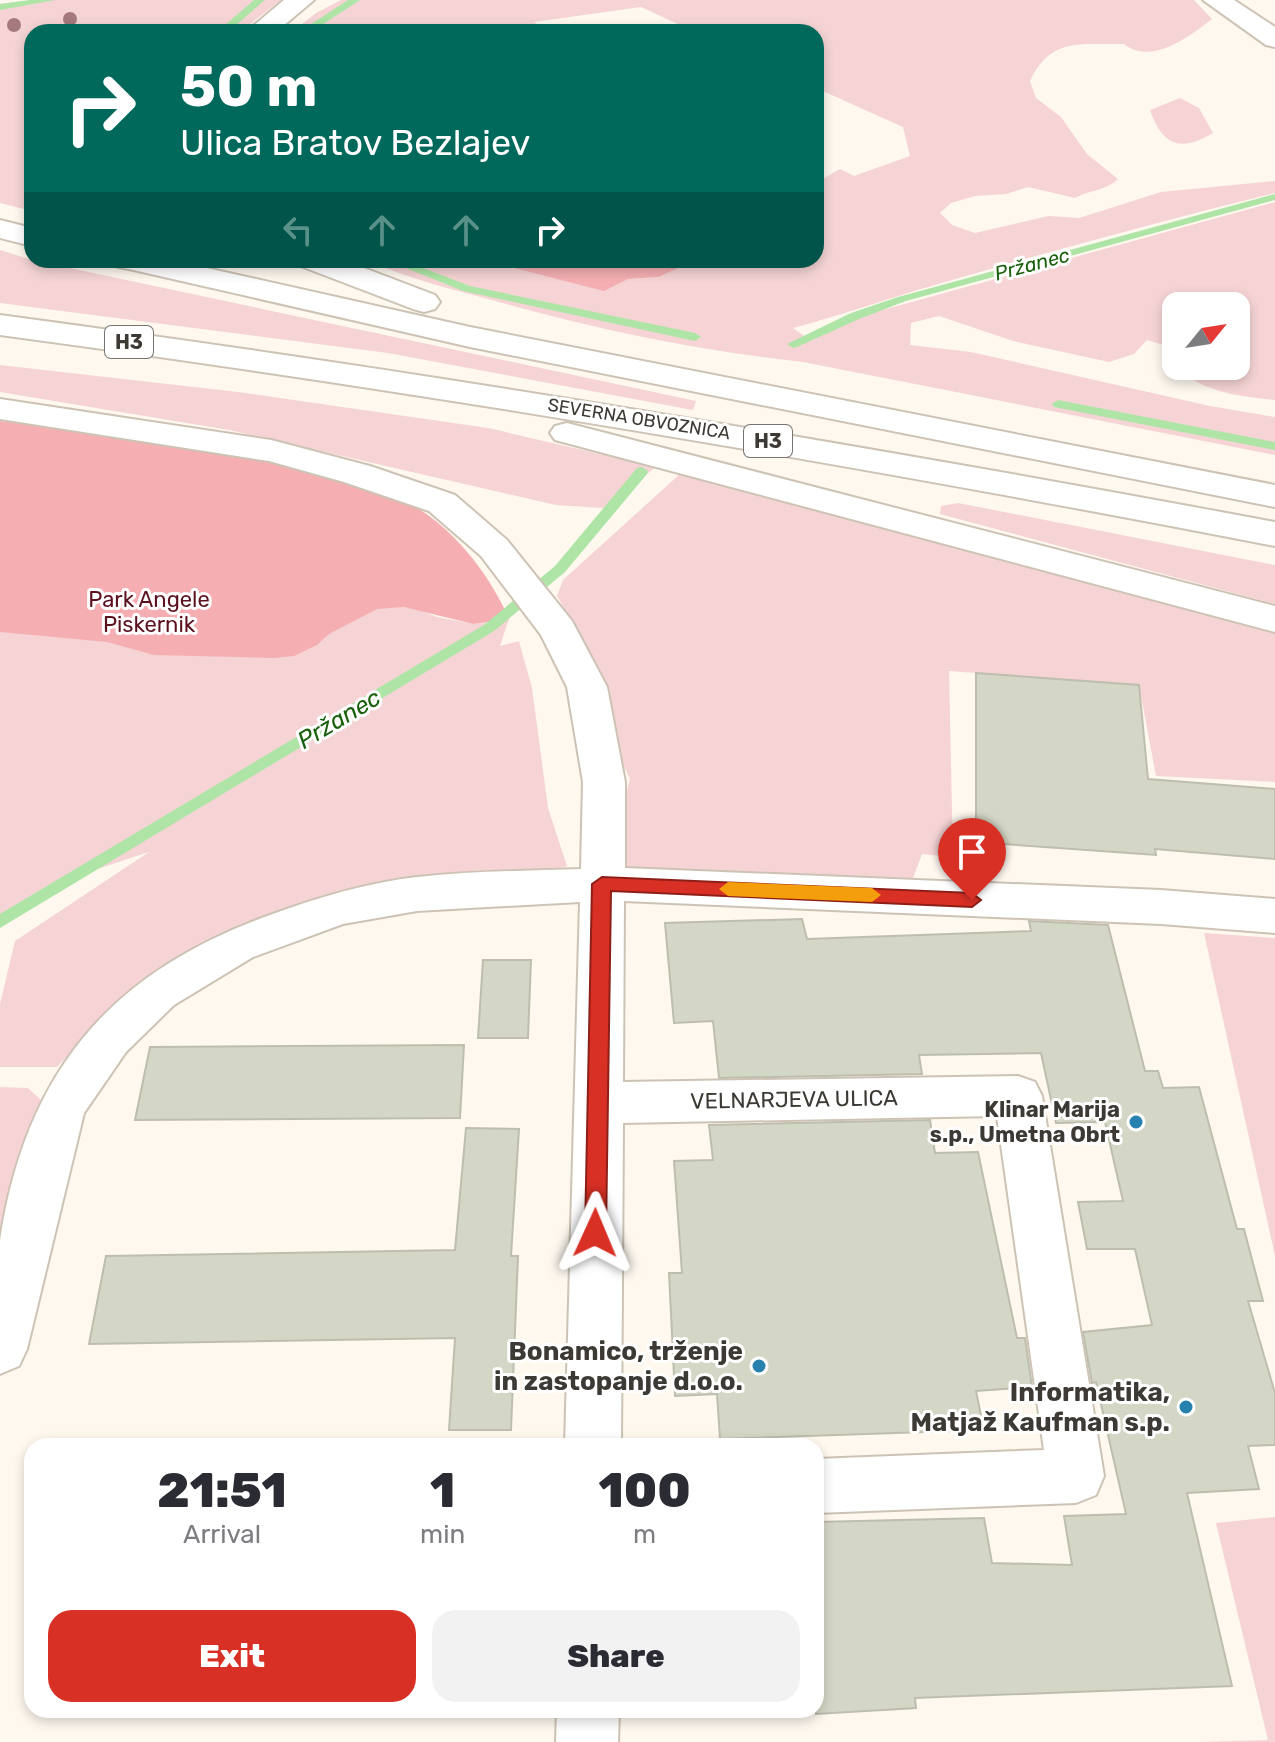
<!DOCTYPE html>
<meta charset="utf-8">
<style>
body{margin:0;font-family:Rubik,sans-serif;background:#f2f2f3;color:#2b2b33;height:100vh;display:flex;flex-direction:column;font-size:30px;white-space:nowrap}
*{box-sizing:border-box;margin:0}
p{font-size:26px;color:#7c7c81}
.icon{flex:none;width:44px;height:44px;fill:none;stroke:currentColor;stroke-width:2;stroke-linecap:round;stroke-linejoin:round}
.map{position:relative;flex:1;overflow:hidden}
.panel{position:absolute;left:24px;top:1438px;width:800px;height:280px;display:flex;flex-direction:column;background:#fff;border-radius:24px;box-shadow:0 4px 12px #0003}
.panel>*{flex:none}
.banner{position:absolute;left:24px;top:24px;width:800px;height:244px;border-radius:24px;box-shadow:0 4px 12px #0003;background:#00695c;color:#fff;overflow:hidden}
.needle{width:52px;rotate:60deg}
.tools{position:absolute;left:1162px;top:292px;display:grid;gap:16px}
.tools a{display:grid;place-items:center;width:88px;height:88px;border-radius:16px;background:#fff;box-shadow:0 4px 12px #0003;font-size:40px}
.pin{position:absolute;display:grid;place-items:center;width:68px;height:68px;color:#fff;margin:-82px -34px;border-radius:50% 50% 50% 0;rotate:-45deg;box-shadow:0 0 8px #0007}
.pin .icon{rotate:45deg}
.me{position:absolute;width:88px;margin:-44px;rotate:1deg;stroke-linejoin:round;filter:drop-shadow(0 0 6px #0008)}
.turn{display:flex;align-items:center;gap:28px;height:168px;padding:0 24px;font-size:36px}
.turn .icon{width:104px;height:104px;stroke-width:2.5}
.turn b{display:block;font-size:56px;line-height:68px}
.lanes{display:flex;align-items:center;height:76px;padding:0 24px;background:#0003;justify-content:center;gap:40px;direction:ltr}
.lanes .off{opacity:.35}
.eta{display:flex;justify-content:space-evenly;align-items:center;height:136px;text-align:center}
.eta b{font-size:48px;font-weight:800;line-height:56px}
.button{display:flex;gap:16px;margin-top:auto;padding:16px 24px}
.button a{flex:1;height:92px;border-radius:24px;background:#d93025;color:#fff;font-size:32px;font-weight:800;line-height:92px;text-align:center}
.button a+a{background:#f2f2f3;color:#2b2b33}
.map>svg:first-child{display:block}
.green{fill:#f6d4d5}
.forest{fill:#f5afb3}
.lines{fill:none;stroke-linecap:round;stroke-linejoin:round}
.stream{fill:#aee5a6;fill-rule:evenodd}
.building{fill:#d5d7c6;stroke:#bdbeae;stroke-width:2}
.minor-casing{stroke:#cdc3b5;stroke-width:4}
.highway-casing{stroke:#cdc3b5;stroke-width:4}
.minor{fill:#fff;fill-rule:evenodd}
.highway{fill:#fff;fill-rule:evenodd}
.tree{fill:#a5797d}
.route{fill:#d93025;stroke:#8d1f18;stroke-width:2}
.slow{fill:#f59e0b}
.poi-dot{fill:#2681af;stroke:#fff;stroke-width:3}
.labels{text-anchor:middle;stroke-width:6;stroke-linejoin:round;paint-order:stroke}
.far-street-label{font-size:18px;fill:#3d3934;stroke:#fff}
.far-water-label{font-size:20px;font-style:italic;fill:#19600d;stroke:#fff}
.shield{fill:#fff;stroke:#777471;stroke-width:2}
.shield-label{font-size:20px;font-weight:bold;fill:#3d3934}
.park-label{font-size:22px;fill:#5c111f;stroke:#fff}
.street-label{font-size:22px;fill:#3d3934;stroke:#fff}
.poi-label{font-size:22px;font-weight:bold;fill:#3d3934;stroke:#fff;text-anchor:end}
.water-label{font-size:24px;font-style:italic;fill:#19600d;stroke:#fff}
.near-poi-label{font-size:26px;font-weight:bold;fill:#3d3934;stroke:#fff;text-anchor:end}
</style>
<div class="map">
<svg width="1275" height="1742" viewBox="0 0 1275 1742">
<rect width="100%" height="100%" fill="#fef8ef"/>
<!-- green -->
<path class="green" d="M32,0H281L240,32H32V211L0,203V4Z
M341,0H1194L1212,19C1190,36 1152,66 1124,44C1081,45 1051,36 1030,81L1036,98L1061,117L1087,154L1118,179C1104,192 1091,189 1075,198L1028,187L1006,194L975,196L951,203L940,213L952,225L975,233L1048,216L1079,218L1161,192L1275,181V193C1156,222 1038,255 921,289C878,302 835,317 793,328L807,338L846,320L1275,202V400C1239,396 1202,393 1176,366H1236V306H1176V366L1173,348L1147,340L1134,354L1109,362L1013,341L939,316L911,323L910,345L971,352L1210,406L1275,417V455L803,362C700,351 599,330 499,302C455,290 409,279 366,260H482L604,290L628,279L659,277L696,260H816V183L840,169L854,176L910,156L903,127L816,88V32H695L641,7L534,22L550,32H292L316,13Z
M1180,98L1199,108L1213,133C1180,153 1162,145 1150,110Z
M0,250L32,260L696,401L693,410L388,353L0,303Z
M0,365L238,392L488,428L656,467L603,508L556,505L229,430L0,392Z
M0,442L437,617L473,624L509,619L500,646L519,641L532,688L548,808L567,866L520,879L381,886L111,1010L57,1067H0V1004L15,941L149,852L67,879L0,915Z
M681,473L1275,631V782L1156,776L1139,685L949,671L953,857L922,854L913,878L622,874L615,836L630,779L617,752L578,633L557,596L563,580Z
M958,503L1275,565V604L940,514L941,506Z
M1204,933L1275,938V1256Z
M0,1087L28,1088L41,1100L28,1131L0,1236Z
M1275,1517V1742H1199L1268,1740L1216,1523Z"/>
<!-- forest -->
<path class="forest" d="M482,260H696L659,277L628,279L604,291Z
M0,421C113,435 226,448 336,480C365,489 397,495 422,511C459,535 492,579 509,619L473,624L404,607L377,609L329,634L317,645L294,656L274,658L154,655L107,642L0,632Z"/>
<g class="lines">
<!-- stream -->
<path class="stream" d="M30,0H55L0,10V4Z
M254,0H265L228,32H217Z
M348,0H360L311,32H299Z
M1275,194V200L906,301L859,319L797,347L793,348L787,344L851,313L898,297Z
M386,260H402L470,286L695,333L701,337L695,341L463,291Z
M1058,400L1275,442V450L1054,407L1052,404Z
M642,467L648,471L647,474L565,572L494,631L0,928V914L484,625L555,566L637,468Z"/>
</g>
<!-- building -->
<path class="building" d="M976,673L1139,685L1148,779L1275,789V859L1155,849L1156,855L976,842Z
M802,919L807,939L1031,931L1029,921L1108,925L1145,1071H1158L1163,1088L1199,1087L1237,1229H1244L1263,1301H1248L1275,1393V1445L1248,1446L1259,1489L1187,1493L1232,1686L915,1698L916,1708L816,1714V1522L984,1518L992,1563L1072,1565L1064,1516L1126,1514L1096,1382L1092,1383L1083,1332L1152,1325L1135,1249H1087L1078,1202L1123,1201L1105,1122L1056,1123L1041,1053L919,1055L922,1074L719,1078L713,1021L674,1023L665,923Z
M483,960H531L528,1038H478Z
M464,1045L460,1118L135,1120L150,1047Z
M930,1120L935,1153L978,1152L1017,1338H1025L1032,1387L976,1391L984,1430L720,1439L717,1394L675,1396L669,1273H682L674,1161L713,1160L709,1125Z
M466,1128L519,1129L511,1256H518L511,1430H449L455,1338L89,1344L106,1256L455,1250Z"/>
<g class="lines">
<!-- minor casing -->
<g class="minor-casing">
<path id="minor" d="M1203,0H1234L1275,27V47L1266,45Z
M0,399L271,440L370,466L455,495L507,540L572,621L607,687L625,782V868L1161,890L1275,899V933L1161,924L624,901L623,1082L1018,1076L1035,1082L1042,1096L1104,1476L1096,1495L1076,1503L816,1513V1459L1044,1450L997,1116L623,1123L621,1446H565L580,902L417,911L343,924L253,957L174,1005L126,1052L84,1113L27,1349L19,1366L0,1374C0,1331 0,1282 0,1240C26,1071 111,972 270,915C319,897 366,883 417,877C471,871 526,871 581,869L583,782L567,687L541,635L481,556L429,511L344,482L269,461L0,419Z
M557,1710H619L618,1742H556Z"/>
</g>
<!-- highway casing -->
<g class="highway-casing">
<path id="highway" d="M284,0H314L276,32H246Z
M0,220L32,228V246L0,238Z
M113,260H171L470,327L1275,485V507L470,347L129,269L118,267Z
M298,260H343L435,295L440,302L435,309L424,312L413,309L303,267Z
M0,315C427,372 852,443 1275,522V546C852,464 427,392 0,335Z
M567,423L1275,606V632L555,440L550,433L555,426Z"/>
</g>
<!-- minor -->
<use href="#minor" class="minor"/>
<!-- highway -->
<use href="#highway" class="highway"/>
</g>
<!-- trees -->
<g class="tree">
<circle cx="70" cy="19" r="7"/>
<circle cx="14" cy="25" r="7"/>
</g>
<!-- route -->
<path class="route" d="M602,877L972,893L981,900L972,907L611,891L606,1233L603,1239H588L585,1233L592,884Z"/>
<!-- slow -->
<path class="slow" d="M728,882L872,888L881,895L872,902L728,896L719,889Z"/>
<!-- markers -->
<g class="poi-dot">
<circle cx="1136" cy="1122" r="8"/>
<circle cx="759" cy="1366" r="8"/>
<circle cx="1186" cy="1407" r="8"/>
</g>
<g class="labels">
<!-- far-street labels -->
<g class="far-street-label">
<text transform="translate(639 419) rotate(9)" y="6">SEVERNA OBVOZNICA</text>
</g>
<!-- far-water labels -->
<g class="far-water-label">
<text transform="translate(1032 264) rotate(-15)" y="7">Pržanec</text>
</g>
<!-- shield labels -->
<g class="shield">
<rect x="105" y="326" width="48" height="32" rx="6"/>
<rect x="744" y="425" width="48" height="32" rx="6"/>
</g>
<g class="shield-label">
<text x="129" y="349">H3</text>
<text x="768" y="448">H3</text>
</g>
<!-- park labels -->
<g class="park-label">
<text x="149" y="607">Park Angele<tspan x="149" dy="25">Piskernik</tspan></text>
</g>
<!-- street labels -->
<g class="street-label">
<text transform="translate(794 1099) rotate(-1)" y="8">VELNARJEVA ULICA</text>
</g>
<!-- poi labels -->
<g class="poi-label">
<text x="1120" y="1117">Klinar Marija<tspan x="1120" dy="25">s.p., Umetna Obrt</tspan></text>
</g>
<!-- water labels -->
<g class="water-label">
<text transform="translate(339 719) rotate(-31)" y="8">Pržanec</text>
</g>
<!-- near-poi labels -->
<g class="near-poi-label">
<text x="743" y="1360">Bonamico, trženje<tspan x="743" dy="30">in zastopanje d.o.o.</tspan></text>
<text x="1170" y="1401">Informatika,<tspan x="1170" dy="30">Matjaž Kaufman s.p.</tspan></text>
</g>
</g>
</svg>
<div class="tools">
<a><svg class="needle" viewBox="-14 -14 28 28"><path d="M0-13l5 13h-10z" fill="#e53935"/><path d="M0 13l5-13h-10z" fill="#7c7c81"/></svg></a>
</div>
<div class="pin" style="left:972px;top:900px;background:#d93025"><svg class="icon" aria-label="arrive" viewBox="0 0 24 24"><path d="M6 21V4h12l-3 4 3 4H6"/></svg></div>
<svg class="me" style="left:595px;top:1233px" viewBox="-20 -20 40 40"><path d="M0-17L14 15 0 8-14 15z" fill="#d93025" stroke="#fff" stroke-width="4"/></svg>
<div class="banner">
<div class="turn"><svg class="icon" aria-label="right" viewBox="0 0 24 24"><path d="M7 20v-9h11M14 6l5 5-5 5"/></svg><div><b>50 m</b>Ulica Bratov Bezlajev</div></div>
<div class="lanes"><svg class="icon off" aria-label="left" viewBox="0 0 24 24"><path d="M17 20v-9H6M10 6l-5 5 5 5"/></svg><svg class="icon off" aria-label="ahead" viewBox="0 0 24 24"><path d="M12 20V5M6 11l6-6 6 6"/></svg><svg class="icon off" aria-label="ahead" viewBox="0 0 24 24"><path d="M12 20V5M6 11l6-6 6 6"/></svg><svg class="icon" aria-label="right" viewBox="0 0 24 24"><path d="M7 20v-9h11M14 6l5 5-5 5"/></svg></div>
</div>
<section class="panel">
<div class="eta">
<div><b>21:51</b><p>Arrival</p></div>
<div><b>1</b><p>min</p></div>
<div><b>100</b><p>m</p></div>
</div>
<div class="button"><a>Exit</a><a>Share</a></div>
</section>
</div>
